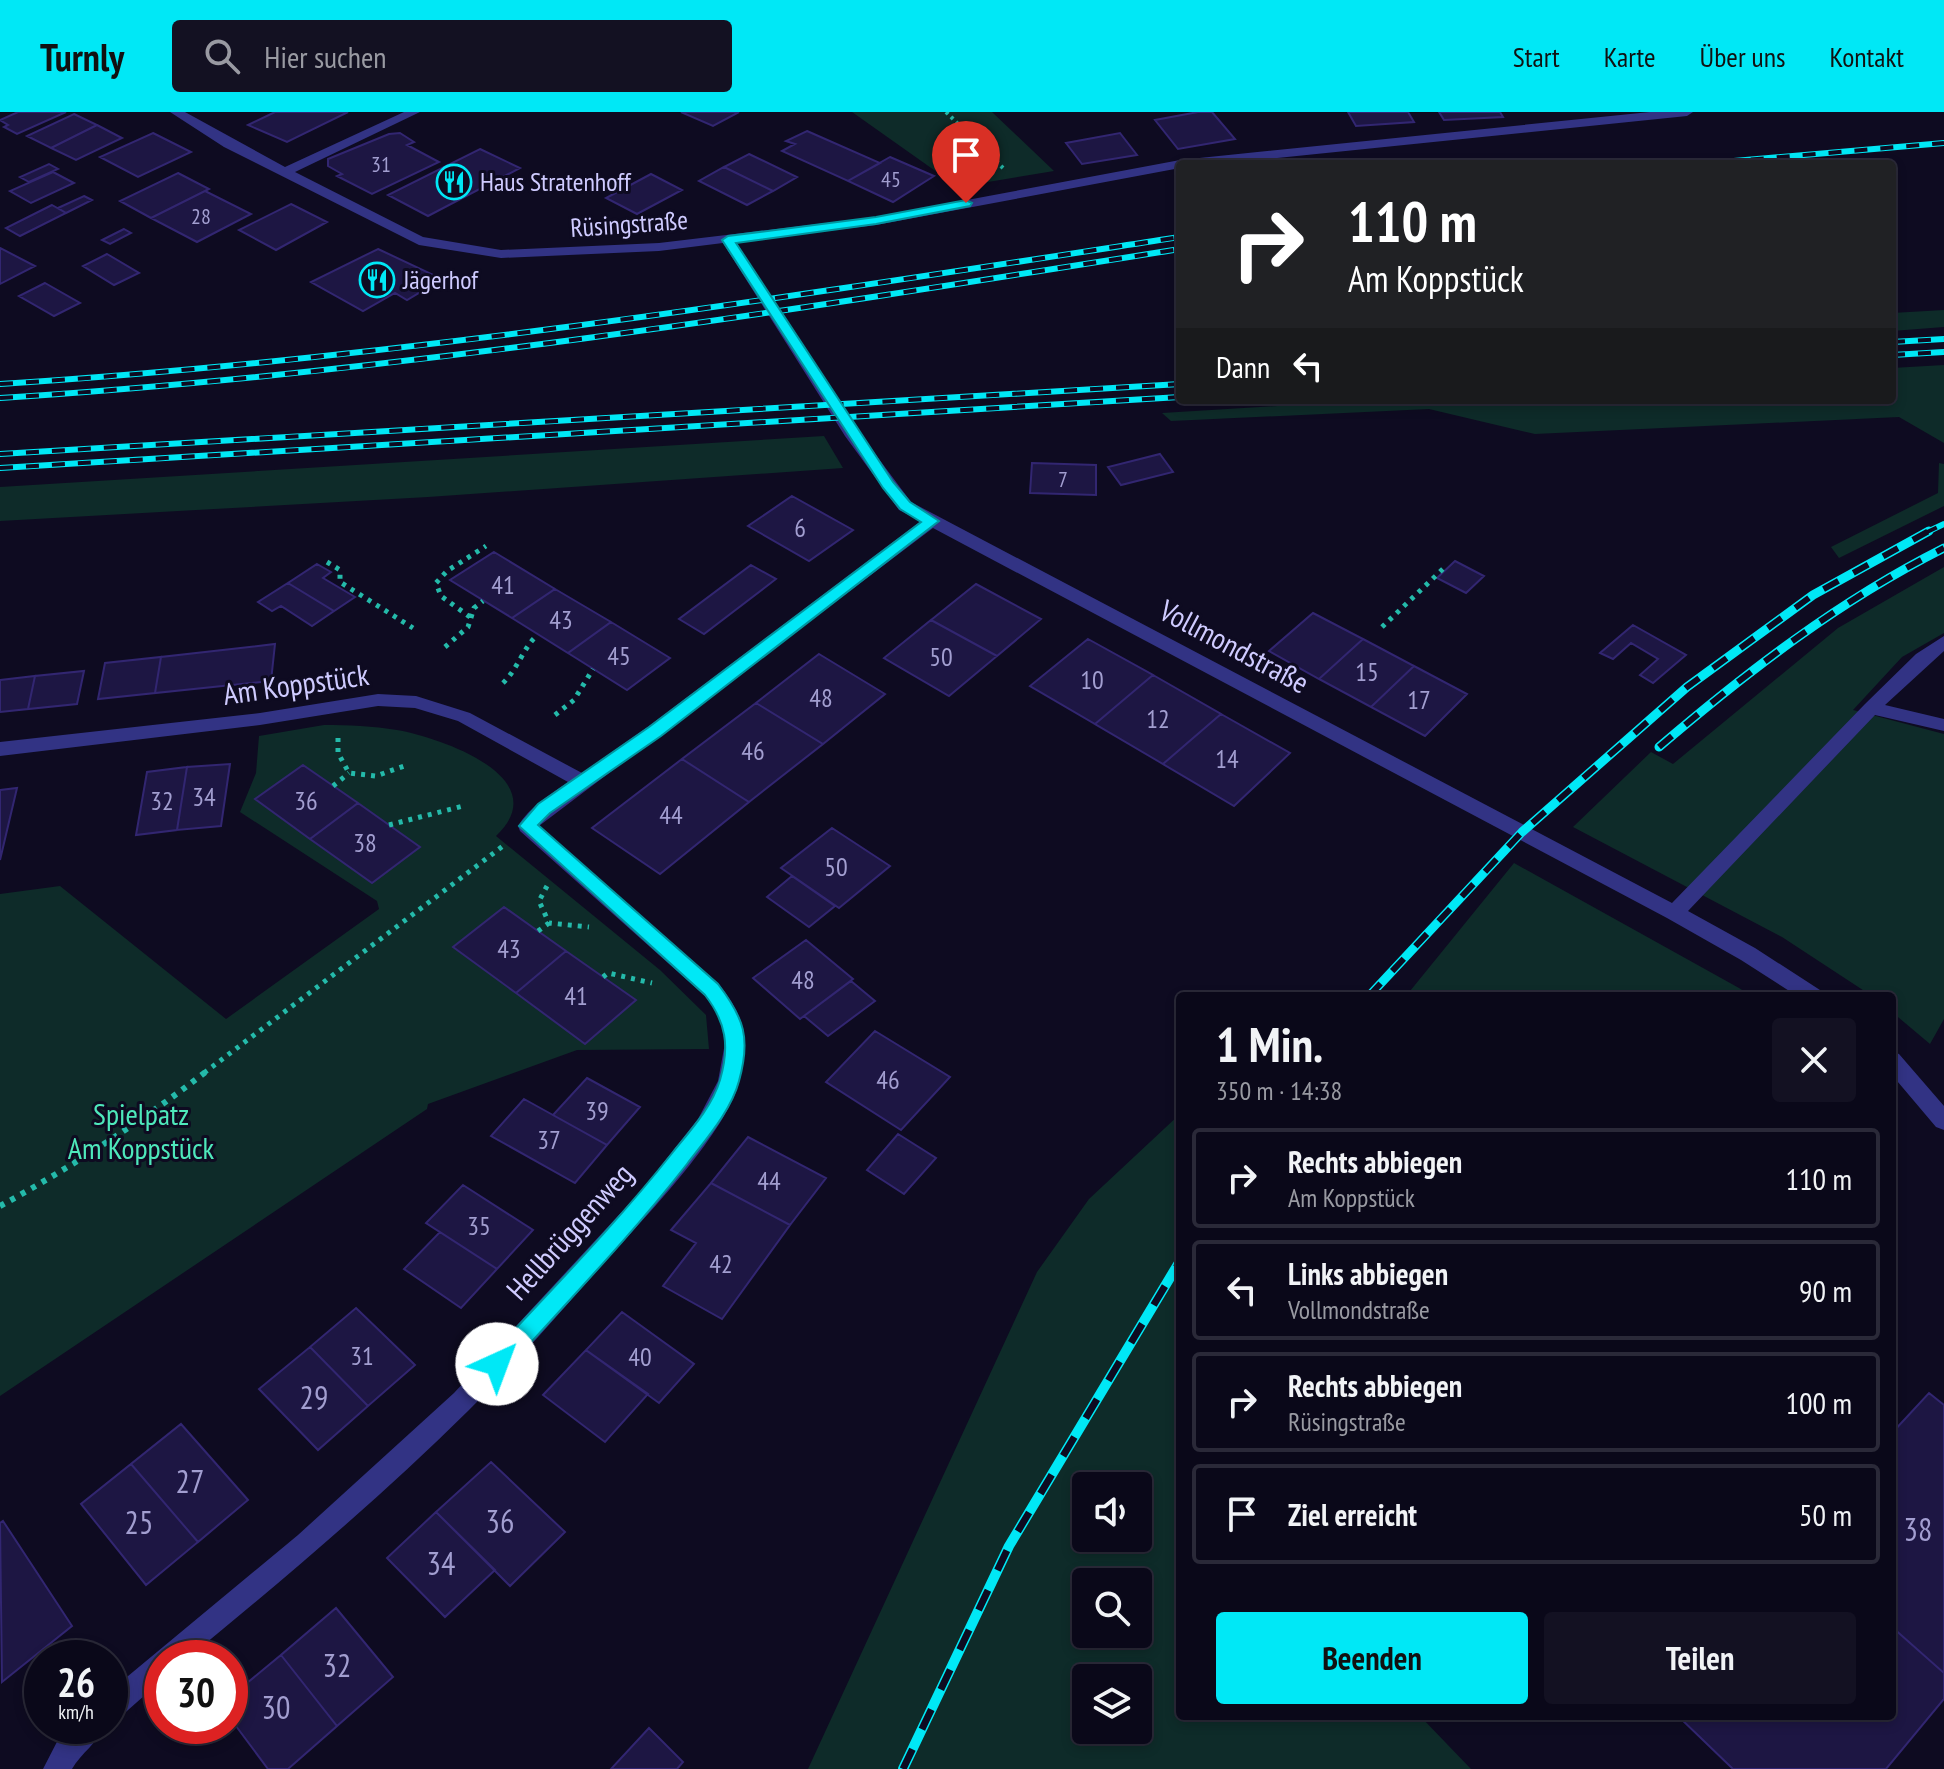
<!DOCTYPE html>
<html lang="de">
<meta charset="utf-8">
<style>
body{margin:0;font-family:"PT Sans Narrow",sans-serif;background:#131122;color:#f1f3f6;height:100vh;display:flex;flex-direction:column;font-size:30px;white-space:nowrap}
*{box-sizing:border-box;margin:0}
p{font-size:26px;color:#999aa2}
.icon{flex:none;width:44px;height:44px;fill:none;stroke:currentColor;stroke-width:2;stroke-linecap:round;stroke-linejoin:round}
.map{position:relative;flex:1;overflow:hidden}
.sheet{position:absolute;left:1176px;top:880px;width:720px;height:728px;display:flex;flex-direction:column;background:#0a0819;border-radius:8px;box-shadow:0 4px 12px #0003,0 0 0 2px #2a2938}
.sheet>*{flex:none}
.top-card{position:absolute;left:1176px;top:48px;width:720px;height:244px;border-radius:8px;box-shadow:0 4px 12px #0003,0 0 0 2px #2a2938;background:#202124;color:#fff;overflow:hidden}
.buttons{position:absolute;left:1072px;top:1360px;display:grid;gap:16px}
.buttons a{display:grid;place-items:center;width:80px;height:80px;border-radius:8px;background:#0a0819;box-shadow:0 4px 12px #0003,0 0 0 2px #2a2938;font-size:40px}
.speed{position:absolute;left:24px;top:1528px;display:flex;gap:16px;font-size:40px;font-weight:700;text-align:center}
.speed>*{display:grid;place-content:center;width:104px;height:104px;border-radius:50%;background:#0a0819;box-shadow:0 4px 12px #0003,0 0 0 2px #2a2938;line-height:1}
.speed small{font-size:20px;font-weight:400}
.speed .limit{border:12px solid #d22;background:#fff;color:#111}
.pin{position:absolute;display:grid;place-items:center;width:68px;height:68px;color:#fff;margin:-82px -34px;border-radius:50% 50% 50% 0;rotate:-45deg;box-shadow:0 0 8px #0007}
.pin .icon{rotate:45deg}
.me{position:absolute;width:88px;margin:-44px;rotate:43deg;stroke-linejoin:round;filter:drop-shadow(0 0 6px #0008)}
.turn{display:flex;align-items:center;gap:28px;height:168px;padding:0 40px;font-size:36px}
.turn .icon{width:104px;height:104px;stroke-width:2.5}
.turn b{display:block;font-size:56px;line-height:68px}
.then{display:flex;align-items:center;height:76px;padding:0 40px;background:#0003;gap:16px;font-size:30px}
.round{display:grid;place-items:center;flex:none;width:84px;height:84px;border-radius:8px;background:#131122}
.headline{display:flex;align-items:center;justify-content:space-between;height:136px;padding:0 40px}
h1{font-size:48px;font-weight:800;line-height:60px}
.action{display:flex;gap:16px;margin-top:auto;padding:16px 40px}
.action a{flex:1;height:92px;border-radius:8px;background:#00e8f6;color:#111;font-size:32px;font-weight:800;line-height:92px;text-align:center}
.action a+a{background:#131122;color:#f1f3f6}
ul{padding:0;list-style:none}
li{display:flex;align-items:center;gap:24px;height:100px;margin:0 16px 12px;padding:0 24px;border:4px solid #2a2938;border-radius:8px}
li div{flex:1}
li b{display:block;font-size:30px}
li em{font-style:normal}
header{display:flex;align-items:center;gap:48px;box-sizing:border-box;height:112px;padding:0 40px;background:#00e8f6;color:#111}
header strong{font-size:38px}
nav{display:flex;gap:44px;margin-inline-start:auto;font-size:28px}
.search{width:560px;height:72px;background:#131122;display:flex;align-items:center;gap:20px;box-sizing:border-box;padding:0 28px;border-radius:8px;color:#999aa2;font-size:30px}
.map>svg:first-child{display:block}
.green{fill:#0e2b29;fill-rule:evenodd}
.building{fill:#1d1643;stroke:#322671;stroke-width:2}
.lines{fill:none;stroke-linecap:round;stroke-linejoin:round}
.path-far2{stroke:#24baaa;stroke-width:4;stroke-dasharray:3 4;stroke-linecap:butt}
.path-far1{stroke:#24baaa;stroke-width:5;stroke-dasharray:4 6;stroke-linecap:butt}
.path{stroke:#24baaa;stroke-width:6;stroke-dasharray:5 7;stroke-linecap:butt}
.minor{fill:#323384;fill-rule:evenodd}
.rail-far2-casing{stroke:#00e8f6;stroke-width:6}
.rail-far1-casing{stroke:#00e8f6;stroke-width:9}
.rail-casing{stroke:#00e8f6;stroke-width:10}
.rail-far2{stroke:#0e0b21;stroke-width:4;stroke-dasharray:13;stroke-linecap:butt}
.rail-far1{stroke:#0e0b21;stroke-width:6;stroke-dasharray:17;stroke-linecap:butt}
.rail{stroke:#0e0b21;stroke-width:7;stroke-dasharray:22;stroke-linecap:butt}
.route{fill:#00e8f6;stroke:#0097a0;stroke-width:2}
.labels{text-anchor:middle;stroke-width:6;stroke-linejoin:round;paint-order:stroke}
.far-number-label{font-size:22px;fill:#a29ed0}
.far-poi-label{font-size:26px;fill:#cfcbff;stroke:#0e0b21;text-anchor:start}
.far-street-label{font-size:26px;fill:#cfcbff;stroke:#0e0b21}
.number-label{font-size:26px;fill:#a29ed0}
.street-label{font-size:30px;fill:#cfcbff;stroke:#0e0b21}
.park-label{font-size:30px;fill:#4ee8bb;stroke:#0e0b21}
.near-number-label{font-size:32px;fill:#a29ed0}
</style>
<header>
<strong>Turnly</strong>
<div class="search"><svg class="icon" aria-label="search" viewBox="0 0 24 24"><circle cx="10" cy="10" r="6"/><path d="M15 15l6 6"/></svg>Hier suchen</div>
<nav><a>Start</a><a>Karte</a><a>Über uns</a><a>Kontakt</a></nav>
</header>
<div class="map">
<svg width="1944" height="1657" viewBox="0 0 1944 1657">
<rect width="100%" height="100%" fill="#0e0b21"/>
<!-- green -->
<path class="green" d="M852,0H992L1054,59L958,75Z
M1944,198V215L1892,219V201Z
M1944,253V331L1899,305L1535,322L1429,297L1171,309L1162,301L1374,288H1892V256Z
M824,324L843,356L428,385L0,409V375Z
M1939,351L1944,352V394L1839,446L1831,435L1938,381Z
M1944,455V521L1902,545L1853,598L1944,622V907L1930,932L1892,900V884H1872L1782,825L1573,715L1651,640L1673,652L1838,516Z
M324,613C348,613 373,614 397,618C442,626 557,666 496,724L660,858L706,903L709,937L577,938L428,992L427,997L0,1284V782L60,774L226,907L379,797L377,789L240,700L256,661L259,624Z
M1514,751L1739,876L1751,884H1406Z
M1180,1002V1604H1420L1471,1657H808L1037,1160L1089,1087ZM1086,1374H1138V1426H1086ZM1086,1470H1138V1522H1086ZM1086,1566H1138V1618H1086Z"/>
<!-- building -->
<path class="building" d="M18,0H66L17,22L4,15L8,13L0,8Z
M275,0H348L287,30L248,13Z
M681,0H739L713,14Z
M1198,0H1212L1235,27L1178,37L1155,8Z
M1348,0H1408L1414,10L1356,14Z
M1439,0H1500L1503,5L1444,8Z
M74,2L97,13L51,36L27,24Z
M97,13L122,26L76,48L51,36Z
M807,19L880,51L848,69L782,39L795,32L786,29Z
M153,21L191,40L138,65L100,45Z
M400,21L414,30L407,33L439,50L372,82L337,64L342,62L328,54V47L389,22Z
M1120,21L1137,43L1082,52L1066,31Z
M480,37L520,56L428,104L388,83Z
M749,42L797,65L773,79L724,55Z
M890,45L934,64L893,90L848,69Z
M49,52L58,57L29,70L20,65Z
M724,55L773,79L747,93L699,69Z
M53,60L74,71L31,91L10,79Z
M178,61L209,77L151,106L120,89Z
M651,62L682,78L637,102L606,86Z
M205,79L251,102L197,130L151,106Z
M84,84L92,88L66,101L58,96Z
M291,92L327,110L276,138L239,118Z
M52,93L66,101L20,124L6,116Z
M124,117L131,121L110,132L102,128Z
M0,136L35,154L0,172Z
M378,137L442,167L407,188L395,181L363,199L311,170Z
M107,142L139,161L114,173L83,154Z
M45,171L80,191L54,204L19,184Z
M1160,342L1173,360L1121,373L1108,355Z
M1032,351L1096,353V383L1030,381Z
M792,384L853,418L809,449L748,414Z
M494,440L555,477L512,506L450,468Z
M1455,449L1484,464L1466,481L1437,466Z
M317,452L331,460L323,466L355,485L334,499L288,471Z
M751,453L776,467L704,522L679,507Z
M288,471L334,499L312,514L281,494L272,499L258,490Z
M976,472L1041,507L997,544L931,508Z
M555,477L611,510L568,541L512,506Z
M1313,501L1363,527L1319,567L1269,539Z
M931,508L997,544L949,584L884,546Z
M611,510L670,546L627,578L568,541Z
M1633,513L1686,543L1653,571L1640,563L1658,547L1631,531L1613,547L1600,541Z
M1088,527L1153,563L1095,612L1030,574Z
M1363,527L1414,554L1371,595L1319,567Z
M275,532L271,569L155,581L161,545Z
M819,542L885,582L823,632L756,591Z
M161,545L155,581L98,587L105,551Z
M1414,554L1467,582L1425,624L1371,595Z
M84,559L77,592L28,597L35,564Z
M1153,563L1221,602L1163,652L1095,612Z
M35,564L28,597L0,600V568Z
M756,591L823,632L749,690L682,647Z
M1221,602L1290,641L1234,694L1163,652Z
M682,647L749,690L660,762L592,716Z
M230,652L221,714L177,718L187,655Z
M303,653L358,691L310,727L255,687Z
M187,655L177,718L136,723L147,660Z
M17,676L0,748V678Z
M358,691L420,735L372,771L310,727Z
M832,716L890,754L839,796L781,756Z
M792,764L835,794L809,815L767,785Z
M504,795L566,839L516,881L453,835Z
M806,828L853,867L800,907L753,866Z
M566,839L636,888L585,932L516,881Z
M851,869L875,889L828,924L804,904Z
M875,919L950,965L901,1018L826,970Z
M587,966L640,995L607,1033L553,1003Z
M524,987L607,1033L575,1071L491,1024Z
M898,1022L936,1046L904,1082L867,1058Z
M748,1025L826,1066L790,1113L711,1071Z
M711,1071L790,1113L722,1207L663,1174L696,1131L671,1118Z
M463,1073L533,1118L497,1157L426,1111Z
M440,1120L497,1157L461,1196L404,1157Z
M356,1196L415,1253L368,1294L310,1235Z
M622,1200L694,1252L659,1291L586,1238Z
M310,1235L368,1294L318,1338L259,1277Z
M586,1238L648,1282L605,1330L543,1283Z
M1929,1281L1944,1293V1561L1892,1515V1321Z
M181,1312L248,1388L198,1430L131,1352Z
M491,1350L565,1420L510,1474L436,1400Z
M131,1352L198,1430L146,1473L81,1392Z
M436,1400L495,1458L445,1505L387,1446Z
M3,1409L72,1514L2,1570L0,1411Z
M336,1496L393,1565L337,1614L281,1543Z
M1892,1515L1944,1561V1587L1886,1657H1733L1678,1604H1892Z
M281,1543L337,1614L288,1657H268L230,1606V1585Z
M649,1616L683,1650L677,1657H611Z"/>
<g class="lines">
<!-- path-far2 -->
<path class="path-far2" d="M946,0L1003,56"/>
<!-- path-far1 -->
<path class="path-far1" d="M327,450L340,458V470L413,516
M470,505L441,484L436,471L447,459L486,434
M1382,515L1446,454
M445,535L468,515L474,496L483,489
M503,571C518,557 525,532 538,523
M555,603L574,588L593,557
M338,626V641L349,661L376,664L407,653
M333,674L349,661
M389,713L463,694
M547,774L539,789L549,811L589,815
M538,819L549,811
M603,865L608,861L652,871
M204,961L503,734"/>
<!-- path -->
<path class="path" d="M0,1094C72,1055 142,1009 207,959"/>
<!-- minor -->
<path class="minor" d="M170,0H185L285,55L404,0H420L295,60L423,125L501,138L659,131L876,105L1180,48L1650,0H1693L1687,4L1219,52H1180V56L876,113L736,130L858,319L911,390L1672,791L1865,592L1916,542L1944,524V539L1885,593L1944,607V619L1875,603L1688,799L1755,836L1820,878L1823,884H1797L1741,848L1667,806L933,416L539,714L719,872C745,906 750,925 740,967C728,1019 648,1102 612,1142C565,1194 519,1249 469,1298C380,1386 284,1467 188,1546H162V1568L119,1606L110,1610V1579L298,1423L454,1281L642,1078L698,1007L718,969L725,931L720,904L705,884L520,719L518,714C529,695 550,683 568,670L458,609L415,596L378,594L260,613L0,644V630L260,601L378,582L416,584L470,601L582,661L649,614L921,409L899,398L845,324L723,131L659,139L501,146L419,133L224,35Z
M1892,939L1899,942L1944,994V1018L1936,1015L1892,963Z
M71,1614H104C98,1631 81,1641 72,1657H43L61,1622Z"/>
<!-- rail-far2 casing -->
<g class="rail-far2-casing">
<path id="rail-far2" d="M1699,52L1944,31
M1892,230L1944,227
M1892,243L1944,240
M0,272C397,247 788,185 1180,125
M0,286C397,261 788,199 1180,137
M0,342L1180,272
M0,356L1180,285
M1925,421L1944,412"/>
</g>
<!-- rail-far1 casing -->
<g class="rail-far1-casing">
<path id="rail-far1" d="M1659,635C1748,559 1839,489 1944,436
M1369,884L1522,720L1687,575L1813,483L1929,419"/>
</g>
<!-- rail casing -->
<g class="rail-casing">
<path id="rail" d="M903,1657L1009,1434L1180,1149"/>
</g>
<!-- rail-far2 -->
<use href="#rail-far2" class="rail-far2"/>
<!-- rail-far1 -->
<use href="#rail-far1" class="rail-far1"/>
<!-- rail -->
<use href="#rail" class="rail"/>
</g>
<!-- route -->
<path class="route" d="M966,88L972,91L970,94L876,112L736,131L893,370L910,390L939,409L661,624L550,701L538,713L718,872C744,906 751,926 739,969C731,999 706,1027 687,1052C631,1124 566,1191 505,1259L497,1262L489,1259L486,1252L489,1245C552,1177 616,1112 673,1040C690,1019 712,995 720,968C730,934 726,910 705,883L519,714L538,692L649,615L921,410L900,397L883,376L722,128L728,124L876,105Z"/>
<!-- icons -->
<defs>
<g id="restaurant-ring" transform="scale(1.8)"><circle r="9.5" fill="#0e0b21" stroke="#00e8f6" stroke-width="1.5"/><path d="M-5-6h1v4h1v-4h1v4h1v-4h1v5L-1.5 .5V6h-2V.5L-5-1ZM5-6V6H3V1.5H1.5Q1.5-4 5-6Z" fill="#00e8f6"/></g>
</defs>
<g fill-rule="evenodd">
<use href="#restaurant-ring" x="454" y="70"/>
<use href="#restaurant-ring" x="377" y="168"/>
</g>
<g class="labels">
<!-- far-number labels -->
<g class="far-number-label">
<text x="381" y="60">31</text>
<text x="891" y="75">45</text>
<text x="201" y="112">28</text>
<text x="1063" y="375">7</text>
</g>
<!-- far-poi labels -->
<g class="far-poi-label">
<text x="480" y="79">Haus Stratenhoff</text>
<text x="403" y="177">Jägerhof</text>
</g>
<!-- far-street labels -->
<g class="far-street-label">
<text transform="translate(629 112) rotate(-4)" y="9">Rüsingstraße</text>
</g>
<!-- number labels -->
<g class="number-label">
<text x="800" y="425">6</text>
<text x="503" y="482">41</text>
<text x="561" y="517">43</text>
<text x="619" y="553">45</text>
<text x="941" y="554">50</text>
<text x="1367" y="569">15</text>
<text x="1092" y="577">10</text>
<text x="821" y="595">48</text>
<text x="1419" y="597">17</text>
<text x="1158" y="616">12</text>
<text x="753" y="648">46</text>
<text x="1227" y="656">14</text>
<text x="204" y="694">34</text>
<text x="162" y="698">32</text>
<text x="306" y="698">36</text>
<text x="671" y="712">44</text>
<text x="365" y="740">38</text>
<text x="836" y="764">50</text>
<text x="509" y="846">43</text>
<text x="803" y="877">48</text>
<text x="576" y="893">41</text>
<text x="888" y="977">46</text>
<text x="597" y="1008">39</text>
<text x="549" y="1037">37</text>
<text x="769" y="1078">44</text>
<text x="479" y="1123">35</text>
<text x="721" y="1161">42</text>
<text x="362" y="1253">31</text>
<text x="640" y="1254">40</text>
</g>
<!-- street labels -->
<g class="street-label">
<text transform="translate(1234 535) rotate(28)" y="10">Vollmondstraße</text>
<text transform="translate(296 573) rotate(-8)" y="10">Am Koppstück</text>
<text transform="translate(570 1120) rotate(-48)" y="10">Hellbrüggenweg</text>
</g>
<!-- park labels -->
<g class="park-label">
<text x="141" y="1013">Spielpatz<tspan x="141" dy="34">Am Koppstück</tspan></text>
</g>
<!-- near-number labels -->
<g class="near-number-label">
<text x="314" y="1297">29</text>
<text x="190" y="1381">27</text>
<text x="500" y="1421">36</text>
<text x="139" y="1422">25</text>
<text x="1918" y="1429">38</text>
<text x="441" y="1463">34</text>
<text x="337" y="1565">32</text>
<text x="276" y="1607">30</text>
</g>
</g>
</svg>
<div class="buttons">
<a><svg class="icon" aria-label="sound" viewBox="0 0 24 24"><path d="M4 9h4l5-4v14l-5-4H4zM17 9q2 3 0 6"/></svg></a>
<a><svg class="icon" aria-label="search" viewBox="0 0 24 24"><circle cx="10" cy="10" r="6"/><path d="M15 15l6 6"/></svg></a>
<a><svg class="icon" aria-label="layers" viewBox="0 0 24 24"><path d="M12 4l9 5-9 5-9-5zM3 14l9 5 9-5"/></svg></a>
</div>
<div class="speed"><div>26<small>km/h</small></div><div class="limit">30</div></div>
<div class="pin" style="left:966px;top:91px;background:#d93025"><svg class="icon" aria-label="arrive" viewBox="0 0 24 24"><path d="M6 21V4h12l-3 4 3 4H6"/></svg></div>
<svg class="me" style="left:497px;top:1252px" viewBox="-20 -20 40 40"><circle r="19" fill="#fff"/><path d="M0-13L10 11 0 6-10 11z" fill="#00e8f6"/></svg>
<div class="top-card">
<div class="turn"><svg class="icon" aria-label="right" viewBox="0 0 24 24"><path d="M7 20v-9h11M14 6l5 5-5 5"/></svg><div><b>110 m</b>Am Koppstück</div></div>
<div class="then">Dann<svg class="icon" aria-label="left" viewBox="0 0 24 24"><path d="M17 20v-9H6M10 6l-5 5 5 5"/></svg></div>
</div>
<section class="sheet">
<div class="headline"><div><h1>1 Min.</h1><p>350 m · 14:38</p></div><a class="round"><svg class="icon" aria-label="close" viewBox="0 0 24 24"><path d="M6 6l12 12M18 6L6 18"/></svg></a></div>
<ul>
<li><svg class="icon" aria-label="right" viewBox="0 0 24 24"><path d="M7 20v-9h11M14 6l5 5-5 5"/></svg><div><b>Rechts abbiegen</b><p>Am Koppstück</p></div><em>110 m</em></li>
<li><svg class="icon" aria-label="left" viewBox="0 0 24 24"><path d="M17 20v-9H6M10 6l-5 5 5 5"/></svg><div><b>Links abbiegen</b><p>Vollmondstraße</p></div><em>90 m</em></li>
<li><svg class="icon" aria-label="right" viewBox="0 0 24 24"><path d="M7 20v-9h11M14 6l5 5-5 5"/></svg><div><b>Rechts abbiegen</b><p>Rüsingstraße</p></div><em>100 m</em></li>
<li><svg class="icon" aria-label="arrive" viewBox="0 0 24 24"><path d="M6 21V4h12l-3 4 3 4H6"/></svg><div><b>Ziel erreicht</b></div><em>50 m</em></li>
</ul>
<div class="action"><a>Beenden</a><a>Teilen</a></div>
</section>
</div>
